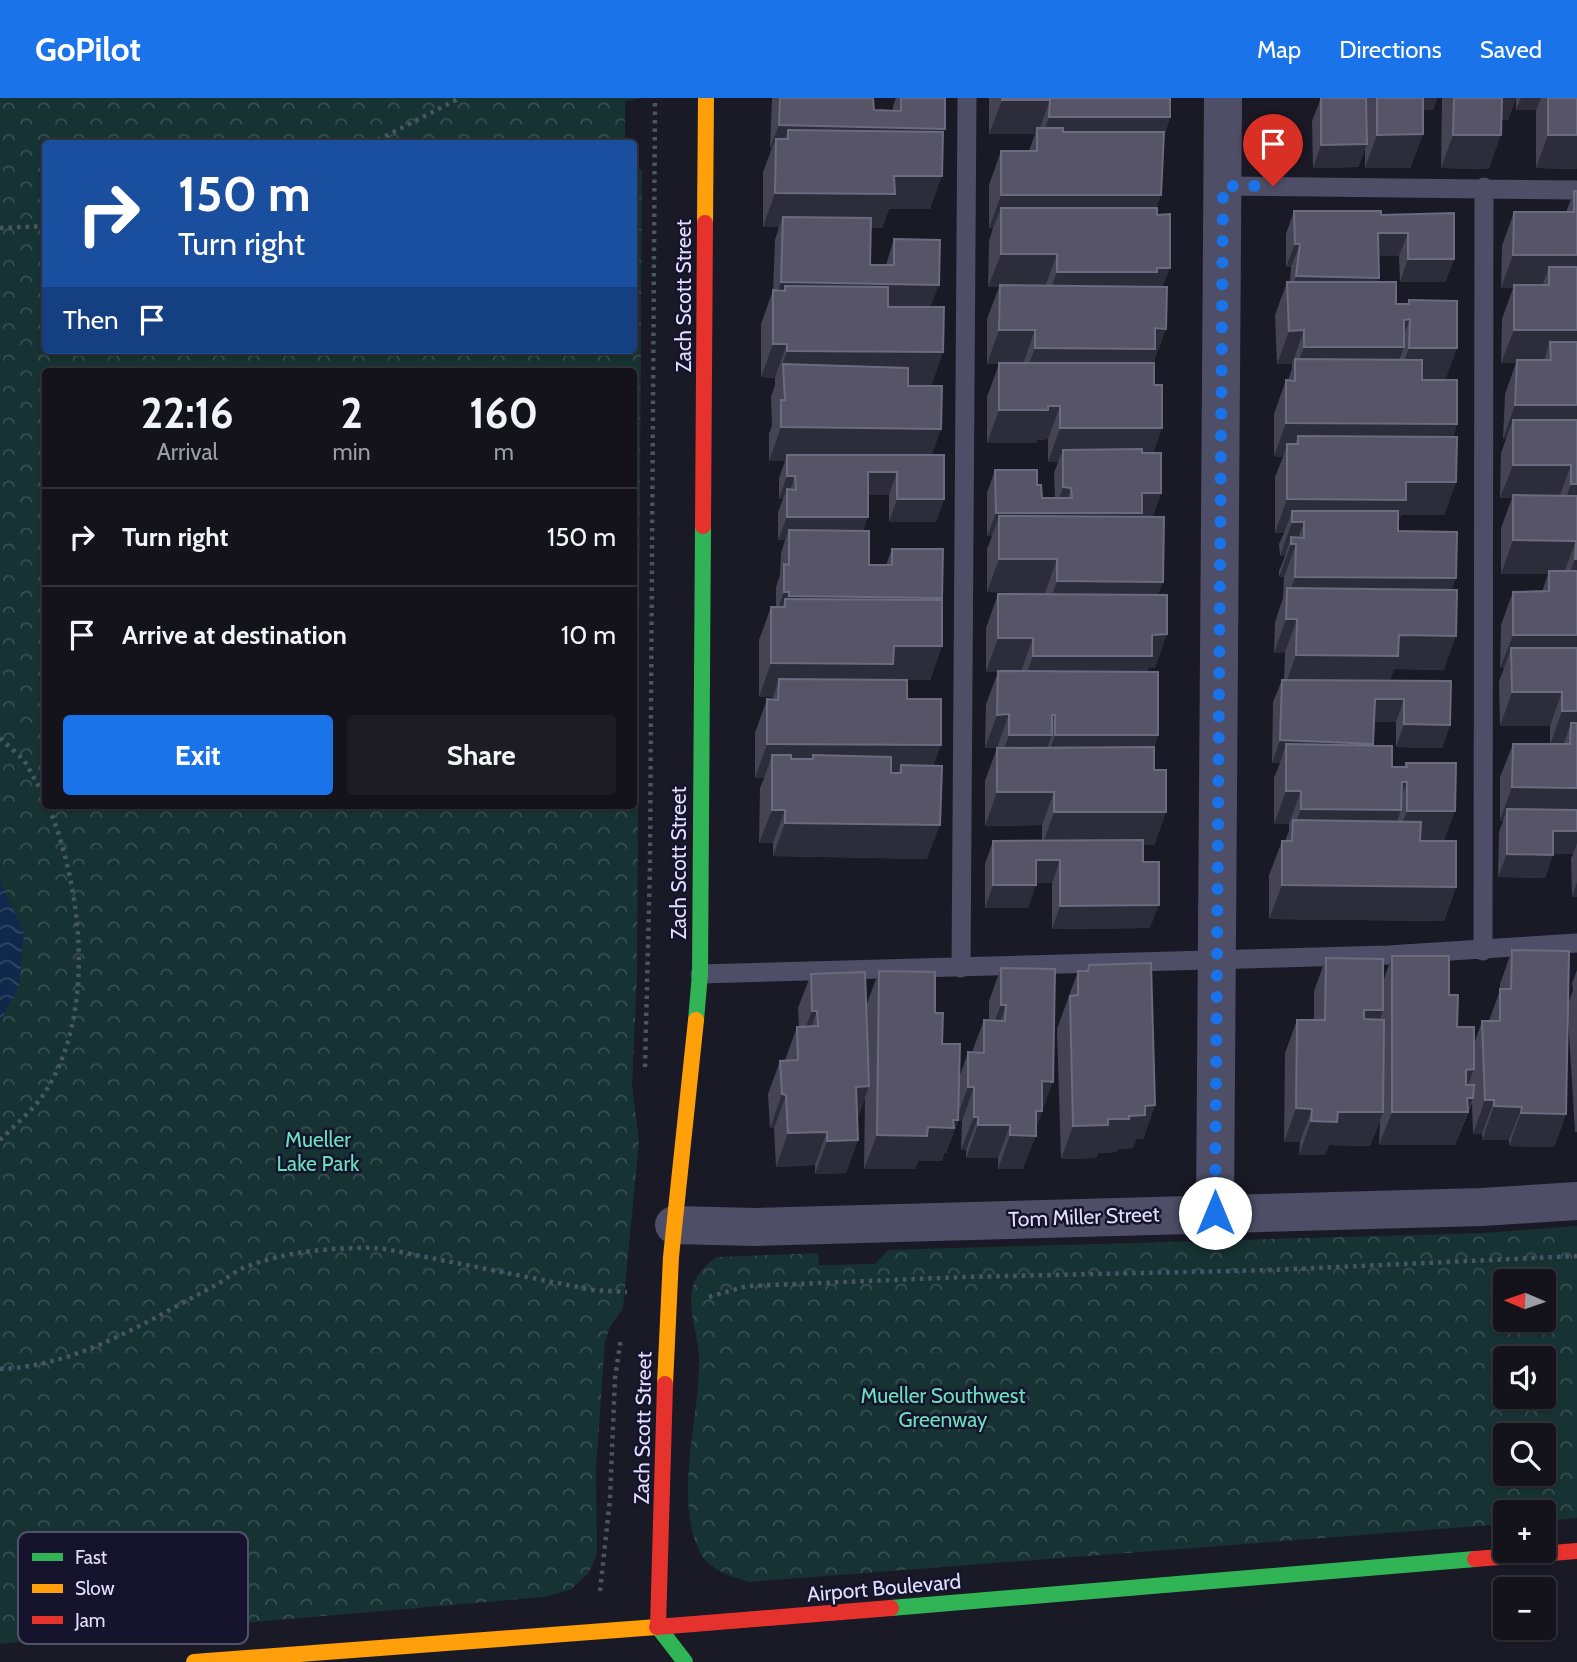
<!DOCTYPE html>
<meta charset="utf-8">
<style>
body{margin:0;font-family:Cabin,sans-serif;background:#1d1c25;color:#f1f3f6;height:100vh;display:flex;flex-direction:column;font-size:26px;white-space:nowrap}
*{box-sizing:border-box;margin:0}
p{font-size:23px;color:#9d9ea3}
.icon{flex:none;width:38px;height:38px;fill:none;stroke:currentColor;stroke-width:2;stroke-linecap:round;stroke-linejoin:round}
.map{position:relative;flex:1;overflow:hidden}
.sheet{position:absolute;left:42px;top:270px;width:595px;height:441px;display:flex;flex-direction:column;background:#14131c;border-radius:7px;box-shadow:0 2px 5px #0004,0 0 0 2px #33323b}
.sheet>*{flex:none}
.top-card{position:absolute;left:42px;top:42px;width:595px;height:214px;border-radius:7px;box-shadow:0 2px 5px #0004,0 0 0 2px #33323b;background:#1a4fa0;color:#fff;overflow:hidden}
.needle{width:46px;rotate:272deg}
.controls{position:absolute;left:1493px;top:1171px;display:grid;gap:14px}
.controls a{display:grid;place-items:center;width:63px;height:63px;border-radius:7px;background:#14131c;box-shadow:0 2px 5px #0004,0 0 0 2px #33323b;font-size:35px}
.pin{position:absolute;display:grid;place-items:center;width:60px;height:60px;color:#fff;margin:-72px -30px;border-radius:50% 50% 50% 0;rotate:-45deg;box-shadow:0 0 7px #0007}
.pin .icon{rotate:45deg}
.me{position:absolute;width:77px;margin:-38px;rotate:0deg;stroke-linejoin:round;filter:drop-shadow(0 0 5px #0008)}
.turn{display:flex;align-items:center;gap:24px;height:147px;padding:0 21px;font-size:32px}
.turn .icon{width:91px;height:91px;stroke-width:2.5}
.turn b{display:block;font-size:49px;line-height:60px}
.then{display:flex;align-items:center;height:66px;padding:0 21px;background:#0003;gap:14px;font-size:26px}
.eta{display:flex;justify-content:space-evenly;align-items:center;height:119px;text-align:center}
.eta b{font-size:42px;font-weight:800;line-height:49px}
.action{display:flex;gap:14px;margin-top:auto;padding:14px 21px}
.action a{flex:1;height:80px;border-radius:7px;background:#1a73e8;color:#fff;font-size:28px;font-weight:800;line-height:80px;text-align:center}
.action a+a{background:#1d1c25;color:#f1f3f6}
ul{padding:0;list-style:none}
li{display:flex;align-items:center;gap:21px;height:98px;padding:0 21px;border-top:2px solid #33323b}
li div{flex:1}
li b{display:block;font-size:26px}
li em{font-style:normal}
header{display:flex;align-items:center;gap:42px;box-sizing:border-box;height:98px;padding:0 35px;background:#1a73e8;color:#fff}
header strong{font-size:33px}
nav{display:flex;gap:38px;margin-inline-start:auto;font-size:24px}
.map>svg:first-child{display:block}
.park{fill:url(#park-crowns);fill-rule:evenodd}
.water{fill:url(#water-waves)}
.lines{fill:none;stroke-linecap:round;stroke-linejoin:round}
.path{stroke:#485562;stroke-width:4.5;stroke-dasharray:3.5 5;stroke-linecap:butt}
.lane{stroke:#4e4e67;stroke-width:19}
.street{stroke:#4e4e67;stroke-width:38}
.fast{stroke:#30b455;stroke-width:16}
.slow{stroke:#ff9f0a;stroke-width:16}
.jam{stroke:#e5322d;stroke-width:16}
.wall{fill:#464454}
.shaded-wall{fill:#2d2c3a}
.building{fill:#565466;stroke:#6c6a7e;stroke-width:2}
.route{stroke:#1a73e8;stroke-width:12;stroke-dasharray:0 21.6}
.labels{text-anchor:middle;stroke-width:5;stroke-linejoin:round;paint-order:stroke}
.street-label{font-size:21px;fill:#e1dffe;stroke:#16132c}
.park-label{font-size:21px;fill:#6bdebd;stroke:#16132c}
.key{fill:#16132c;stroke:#53506b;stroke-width:2}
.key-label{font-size:19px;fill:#e1dffe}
</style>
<header>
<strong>GoPilot</strong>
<nav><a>Map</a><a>Directions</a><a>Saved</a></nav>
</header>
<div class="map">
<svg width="1577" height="1564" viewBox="0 0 1577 1564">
<defs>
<pattern id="park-crowns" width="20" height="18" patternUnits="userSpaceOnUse" patternTransform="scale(1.75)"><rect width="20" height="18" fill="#173232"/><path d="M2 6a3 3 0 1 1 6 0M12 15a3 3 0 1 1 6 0" fill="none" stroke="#384f51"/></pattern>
<pattern id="water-waves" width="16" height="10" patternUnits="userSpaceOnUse" patternTransform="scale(1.75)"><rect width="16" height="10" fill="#10284b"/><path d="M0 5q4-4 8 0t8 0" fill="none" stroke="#324766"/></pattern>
</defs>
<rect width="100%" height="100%" fill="#1a1926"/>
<!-- park -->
<path class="park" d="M0,0H643L625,3V45L46,46V252H634V68L642,72L637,878L632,988L639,1043L623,1210L609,1231L605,1244L596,1370L597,1456L588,1476L570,1492L544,1499L0,1546ZM46,273H634V707H46Z
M1577,1128V1420L1544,1423V1414H1505V1426L749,1484C730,1478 709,1472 700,1454C673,1401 700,1319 699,1262C699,1240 688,1214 692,1192C695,1177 705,1167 717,1159L818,1155L819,1167L875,1166L888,1152L1484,1135ZM1505,1183H1544V1222H1505ZM1505,1260H1544V1298H1505ZM1505,1337H1544V1376H1505Z"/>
<!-- water -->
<path class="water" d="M0,784L24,835L19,888L0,924Z"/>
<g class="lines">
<!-- path -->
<path class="path" d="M370,46L460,0
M0,130L46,128
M0,640L24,662L46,701
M645,969L650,768L655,0
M0,1042C15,1027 36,1010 47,991C96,912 82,790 48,707
M709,1199L747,1188L965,1179L1273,1172L1577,1158
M0,1271C79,1268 147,1223 216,1187C225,1182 234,1174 243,1170C285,1153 335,1149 380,1150L593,1192L627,1194
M600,1493L610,1401L615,1280L621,1240"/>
<!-- lane -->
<path class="lane" d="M1223,88L1577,92
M1483,853L1484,89
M961,870L967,0
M700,876L1388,857L1577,845"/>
<!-- street -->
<path class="street" d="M1215,1115L1223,0
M674,1127L755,1129L1482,1109L1577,1103"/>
<!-- fast -->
<path class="fast" d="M696,922L700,876L703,428
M891,1510L1475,1461
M658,1529L685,1564"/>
<!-- slow -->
<path class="slow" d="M705,125L706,0
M665,1286L671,1159L696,922
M194,1564L657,1529"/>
<!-- jam -->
<path class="jam" d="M703,428L705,125
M1475,1461L1577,1453
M657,1529L891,1510
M658,1529L665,1286"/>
</g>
<!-- wall -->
<path class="wall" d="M772,0H873L874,12L893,13V8L896,0H945V31L943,36L930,111H889L882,130H871L870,167H886L894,141L931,209L943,254L931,288L908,287L941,331L931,357L944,401L936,424H889V397H868L863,433L869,467H886L892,451L942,500V548L930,582H890L907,601L933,668L927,761L773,758V745H759L760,690L764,680H755V635L767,601L772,602L773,599H759V542L771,509H776V489L780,477L781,455L785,442H778V414L783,401H779V380L785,363H769V336L772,327L771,299L775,287V280L761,279V226L773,192L775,142L779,129H763V74L772,50H770Z
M989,0H1170V19L1164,38L1156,110L1163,189L1154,264H1150V265L1162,330L1153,355L1161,395L1153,418L1141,419L1163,484L1158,497L1155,570H1148L1147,574L1158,637L1154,649V672L1166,714L1154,747H1143V764L1150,830L1052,831V785H1036L1028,810H985V766L993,743H1042V727L985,728V683L997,650H985L986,606L998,574H986V530L998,496H1045V495L987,494V451L992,438H987V395L995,372L1037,387L1042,400H1055L1054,375L1058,364H1048V341L1037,342L1036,345H987V299L999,266H987V221L999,189H988L989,143L993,130H989V87L1001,53H1029L1035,36H989Z
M1321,0H1437L1433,12H1423V36L1410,70H1365V51L1358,69L1313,70L1312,23Z
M1442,0H1516L1508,22H1501L1489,71L1441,70Z
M1516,0H1577V71L1536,70V12H1516Z
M1574,93H1577V799H1572L1571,760L1573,756H1553L1545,780L1498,779L1499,734L1503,723L1500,722V679L1513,646H1550V628H1500L1499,583L1504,570H1500L1501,527L1513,494H1542L1548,476H1501V430L1512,400H1500L1501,355L1506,341H1503L1505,296L1516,265H1501L1502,221L1513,190H1501L1502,148L1514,114H1566Z
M1294,113L1381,117L1454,161L1445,184H1400L1399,158H1379L1378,184L1396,206H1407L1409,202L1457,250L1445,282L1457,326L1453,339L1456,384L1444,417H1401L1398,424V433L1451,492L1444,572L1394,571L1390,582L1450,627L1442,650L1396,649V624H1374L1373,648L1392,669H1404L1406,665L1444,743L1456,789L1444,823L1269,821V777L1282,743H1285L1289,733V726H1274V680L1280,665H1272L1273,604L1282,582H1284L1285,554L1274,555L1275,524L1283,500L1284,479H1279V473L1285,458H1280L1279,446L1284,435H1275V379L1283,359L1274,358V316L1286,282H1288L1292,271V266H1277L1275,217L1287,184H1290L1291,169H1286V136Z
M1512,852L1568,906L1573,892L1572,885L1577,872V1034H1575L1568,918L1566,1016L1554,1049L1509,1048V1042H1482V1036H1473L1472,1005L1455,1047H1379L1380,1022L1370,1048L1329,1047L1325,1057H1299L1300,1044H1284L1285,955L1297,922H1314V893L1326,860L1383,884L1392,858L1449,897L1457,929L1474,946L1482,923H1489L1500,892V886Z
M1089,867L1155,1007L1143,1041H1136L1133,1050L1118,1051L1116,1054L1098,1055L1096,1060L1061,1061L1057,931L1078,873H1086Z
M1001,870L1041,1017L1036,1029L1023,1071H998V1060H966V1052H961L962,1023H958L946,1055H944L942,1063H918L915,1071H864L865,1000L857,1022L858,1042L846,1075L815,1076V1067L776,1069L774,1030H770L768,996L780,963L785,962L797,929H799L798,910L811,876L866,908L879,873L935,915L942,946L959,980L968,954H972L984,922H989V903Z"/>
<!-- shaded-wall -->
<path class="shaded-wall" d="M1415,0H1437L1433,12H1411Z
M1498,0H1516L1508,22H1490Z
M1521,0H1541L1536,12H1516Z
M1002,2H1050L1038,36L1037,30L1035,36H989Z
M1049,19H1170L1158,53L1037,52Z
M779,27L945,31L937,54L788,41V32L781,50L776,41L772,50H770Z
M1423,36L1410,70H1365L1377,37Z
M1453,37H1501L1489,71L1441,70Z
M1548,37H1577V71L1536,70Z
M1367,46L1358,69L1313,70L1321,47Z
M894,78H942L930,111H889L882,130L783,129V119L779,129H763L775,95Z
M1001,97H1161L1149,131L1001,110L993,130H989Z
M1378,135H1408L1399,158H1370Z
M1295,146H1300L1291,169H1286Z
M1001,156H1057L1045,189H988Z
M1513,157H1577V191L1549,187V169L1541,191L1514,187L1513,190H1501Z
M1408,161H1454L1445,184H1400Z
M1157,170H1170L1157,204L1045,207L1057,174Z
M1296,178L1379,180L1371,203L1288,201Z
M781,184L939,187L930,210L780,207L785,193V188L778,207H773Z
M1410,221L1399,249H1404L1392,282L1295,272L1304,249L1404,222Z
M1155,230L1166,231L1154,264H1150L1143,285L1022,284L1035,250Z
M999,232H1035L1023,266H987Z
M1304,232L1292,266H1277L1289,233Z
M1514,232H1577V265L1551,262L1550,244L1543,265L1517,262L1516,265H1501Z
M773,246H787L775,280L761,279Z
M1409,250H1457L1445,283H1397Z
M787,253L943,254L931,288L784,287L783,266L775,287Z
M1515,307H1577V341L1513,322L1506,341H1503Z
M1048,308H1060L1048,341L1037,342L1036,345H987L999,312Z
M1286,325L1457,326L1445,360L1298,346V338L1290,359L1287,346L1283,359L1274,358Z
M781,329L941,331L929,365L787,357L785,363H769Z
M1060,330H1162L1150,364L1063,352L1058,364H1048Z
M1513,367H1571L1559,400L1513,397L1512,400H1500Z
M868,374H897L889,397H860Z
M787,378H795L787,401V391L783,401H779Z
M1406,384H1456L1444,417H1401L1394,436L1304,424L1284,479H1279L1291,446V439L1285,458H1280L1292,424V413L1284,435H1275L1287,401Z
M1571,386H1577V420H1559Z
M1063,389L1071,390L1063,413L1055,412Z
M1142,395H1161L1153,418H1141L1134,438L999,418L992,438H987L996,415Z
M897,401H944L936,424H889Z
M787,419H868L860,442L789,432L785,442H778Z
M1513,442L1576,443L1563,477L1549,473L1548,476H1501Z
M999,461H1057L1045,495L987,494Z
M1575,461H1577V494H1563Z
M1295,479L1456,480L1444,513L1287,503Z
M1057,483L1163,484L1151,517L1045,516Z
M784,494H789L785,507V501L779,517H776Z
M789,498L942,500L934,523L781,521Z
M1286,521H1297L1285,554L1274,555Z
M1167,536L1155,570H1148L1140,591H1021L1033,558L1152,537Z
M1399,537L1456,538L1444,572L1394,571L1386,592L1284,591L1296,557Z
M1513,537H1577V571L1511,550L1504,570H1500Z
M998,540H1033L1021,574H986Z
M894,548H942L930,582L779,581L773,599H759L771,565Z
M1512,594H1562L1550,628H1500Z
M1375,601H1404L1396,624H1367Z
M1562,613H1577V647L1571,625L1563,647H1550Z
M1009,616L997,650H985L997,617Z
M1052,617H1055L1048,637H1052L1040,671H997L1009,637Z
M1404,626L1450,627L1442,650L1396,649Z
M1055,637H1158L1146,671L1043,670Z
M1280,642L1373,646L1365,669L1286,646L1280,665H1272Z
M767,646L941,647L929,681L901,675V667L897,680L813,661V657L805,680L772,657L764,680H755Z
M1402,684H1407L1396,712H1401L1389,746L1292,733L1301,711Z
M1512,689L1577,690V724L1507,711L1503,723L1500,722Z
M1286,693H1301L1289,726H1274Z
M997,694H1054L1042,727L985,728Z
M772,712H785L773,745H759Z
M1407,713H1455L1443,746H1394Z
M1054,714H1166L1154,747L1042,748Z
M785,725L940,727L927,761L773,758Z
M1553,733H1577V745L1573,756H1545Z
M1507,756L1553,757L1545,780L1498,779Z
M1036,762H1060L1052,785H1028Z
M1577,784V799H1572Z
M993,787H1036L1028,810H985Z
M1282,787L1456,789L1444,823L1269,821Z
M1159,807L1150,830L1052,831L1060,808Z
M1001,907H1006L994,941L988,940Z
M1364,912H1383L1371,946H1352Z
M812,913H817L805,946H799Z
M1474,971L1461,1005L1466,972Z
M1042,983L1053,984L1033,1038H1036L1023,1071H998L1010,1037Z
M869,988L857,1022L856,989Z
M968,989H974L962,1023H958L946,1055H944L942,1063H918L915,1071H864L877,1037L928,1029L956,1022Z
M782,996L786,997L774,1030H770Z
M1467,1000H1473L1455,1047H1379L1392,1014Z
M1485,1002H1494L1482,1036H1473Z
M1155,1007L1143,1041H1136L1133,1050L1118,1051L1116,1054L1098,1055L1096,1060L1061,1061L1073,1028L1108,1021L1145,1008Z
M1494,1008L1522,1009L1509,1042H1482Z
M1296,1010L1312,1011L1300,1044H1284Z
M1338,1014H1383L1370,1048L1329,1047L1325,1057H1299L1311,1023Z
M1521,1015L1566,1016L1554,1049L1509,1048Z
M974,1019H978L966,1052H961Z
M978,1027H1010L998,1060H966Z
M827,1034L815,1067L776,1069L788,1035Z
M858,1042L846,1075L815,1076L827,1043Z"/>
<!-- building -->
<path class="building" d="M780,0H873L874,12L901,13V0H945V31L779,27Z
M1002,0H1170V19H1049L1050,2H1002Z
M1321,0H1366L1367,46L1321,47Z
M1377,0H1423V36L1377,37Z
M1454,0H1502L1501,37H1453Z
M1548,0H1577V37H1548Z
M1037,30H1063V34H1164L1161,97H1001V53H1037Z
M788,32L943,34L942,78H894L895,96L775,95L776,41H788Z
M1574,93H1577V157H1513L1514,114H1574Z
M1001,110H1157V117L1170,116V170H1157V174H1057V156H1001Z
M1294,113H1381V117L1454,115V161H1408V135H1378L1379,180L1296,178L1300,146H1295Z
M783,119L871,120L870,167H894V141L940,142L939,187L781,184Z
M1549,169H1577V232H1514V187H1549Z
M1287,184H1396V206H1409V202L1457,203V250H1409L1410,221L1404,222V249H1304V232L1289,233Z
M1000,187L1167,189L1166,231L1155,230V251L1035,250V232H999Z
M785,188L888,189V209H944L943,254L787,253V246H773V192L785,193Z
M1550,244H1577V307H1515L1517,262H1551Z
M1295,261L1422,262V282H1457V326L1286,325V282L1295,283Z
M999,265H1154V287H1162V330H1060V308H1048V312H999Z
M783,266L908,270V288H942L941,331L781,329V302H785Z
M1513,322H1577V386H1571V367H1513Z
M1298,338L1457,339L1456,384H1406V402L1287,401V346H1298Z
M1142,351V355H1161V395H1142V415H996L995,372H1037V387H1041L1042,400H1072L1071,390L1063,389V352Z
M787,357H944V401H897V374H868V419H787V391L796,392L795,378H787Z
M1513,397L1577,398V461H1575L1576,443L1513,442Z
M1292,413H1398V433L1457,434L1456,480L1295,479L1296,446H1291V439L1304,440V424H1292Z
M999,418L1164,419L1163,484L1057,483V461H999Z
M789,432L869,433V467H892V451H943L942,500L789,498V494H784V466L789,467Z
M1549,473H1577V537H1513V494L1549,493Z
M1287,490L1457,492L1456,538L1399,537L1398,558L1296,557L1297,521H1286Z
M998,496L1167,497V536L1152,537V558H1033V540H998Z
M785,501L942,502V548H894L893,566L771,565V509H785Z
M1511,550H1577V613H1562V594H1512Z
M998,573L1158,574V637H1055V617H1052V637H1009V616L997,617Z
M779,581L907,582V601H941V647L767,646V601L778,602Z
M1282,582L1451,583L1450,627L1404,626V601H1375L1373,646L1280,642Z
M1571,625H1577V690L1512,689L1513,646H1570Z
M1286,646L1392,648V669H1407L1406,665H1456L1455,713H1407V684H1402L1401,712L1301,711V693H1286Z
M1154,649V672H1166V714H1054V694H997V650Z
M772,657H791V661H813V657L891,659V675H901V667L942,668L940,727L785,725V712H772Z
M1507,711L1577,712V733H1553V757L1507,756Z
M1293,722L1421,724L1420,743H1456V789L1282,787V743H1292Z
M1143,742V764H1159V807L1060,808V762H1036V787H993V743Z
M1512,852L1569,853L1566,1016L1521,1015L1522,1009L1494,1008V1002H1485L1482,923H1500V891H1511Z
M1392,858H1449V897H1458L1457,929H1474V971L1466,972V987H1474L1473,1000H1467L1468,1014H1392Z
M1326,860L1383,861V912H1364V921L1384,922L1383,1014H1338L1337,1024L1311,1023L1312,1011L1296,1010L1297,922H1325Z
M1151,865L1155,1007L1145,1008V1017L1129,1018V1021H1108V1027L1073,1028L1070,898L1078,897V873H1088L1089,867Z
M1001,870L1055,871L1053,984L1042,983V1013H1036V1038L1010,1037V1027H978V1019H974V989H968V954L984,955V922L1005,923L1006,907H1001Z
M879,873L935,874V915H943L942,946H960L958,1022H953L954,1030L928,1029L927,1038L877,1037Z
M865,874L869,988L856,989L858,1042L827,1043V1034L788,1035L786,997L782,996L780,963L798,962L797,929L818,928L817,913H812L811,876Z"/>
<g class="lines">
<!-- route -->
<path class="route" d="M1215,1115L1223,88H1273"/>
</g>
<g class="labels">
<!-- street labels -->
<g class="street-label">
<text transform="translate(684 198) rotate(-90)" y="7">Zach Scott Street</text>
<text transform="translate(679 765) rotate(-90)" y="7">Zach Scott Street</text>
<text transform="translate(1084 1119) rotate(-2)" y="7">Tom Miller Street</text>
<text transform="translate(643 1330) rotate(-89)" y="7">Zach Scott Street</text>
<text transform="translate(884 1490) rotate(-5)" y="7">Airport Boulevard</text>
</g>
<!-- park labels -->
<g class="park-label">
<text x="318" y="1049">Mueller<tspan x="318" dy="24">Lake Park</tspan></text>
<text x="943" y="1305">Mueller Southwest<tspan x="943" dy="24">Greenway</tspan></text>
</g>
</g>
<!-- legend -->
<rect x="18" y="1434" width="230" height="112" rx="10" class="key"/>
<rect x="32" y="1455" width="31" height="8" fill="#30b455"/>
<rect x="32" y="1486" width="31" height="9" fill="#ff9f0a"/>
<rect x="32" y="1518" width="31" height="8" fill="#e5322d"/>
<g class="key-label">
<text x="75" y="1466">Fast</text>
<text x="75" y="1497">Slow</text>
<text x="75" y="1529">Jam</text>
</g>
</svg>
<div class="controls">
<a><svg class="needle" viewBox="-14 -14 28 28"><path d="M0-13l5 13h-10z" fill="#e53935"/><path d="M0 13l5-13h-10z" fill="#9d9ea3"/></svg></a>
<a><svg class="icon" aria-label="sound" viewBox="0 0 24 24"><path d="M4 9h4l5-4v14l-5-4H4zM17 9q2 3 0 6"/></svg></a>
<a><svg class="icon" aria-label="search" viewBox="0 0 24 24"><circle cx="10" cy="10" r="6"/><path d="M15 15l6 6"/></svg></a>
<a>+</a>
<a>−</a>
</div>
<div class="pin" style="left:1273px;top:88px;background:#d93025"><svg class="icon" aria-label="arrive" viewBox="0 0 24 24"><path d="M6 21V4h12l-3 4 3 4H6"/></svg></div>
<svg class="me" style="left:1215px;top:1115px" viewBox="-20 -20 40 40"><circle r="19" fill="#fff"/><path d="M0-13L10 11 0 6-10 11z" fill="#1a73e8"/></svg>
<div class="top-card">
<div class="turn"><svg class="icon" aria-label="right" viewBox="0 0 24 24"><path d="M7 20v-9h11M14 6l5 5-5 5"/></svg><div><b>150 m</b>Turn right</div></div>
<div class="then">Then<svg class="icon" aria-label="arrive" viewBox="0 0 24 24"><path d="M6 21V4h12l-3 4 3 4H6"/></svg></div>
</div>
<section class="sheet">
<div class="eta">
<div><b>22:16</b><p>Arrival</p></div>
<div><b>2</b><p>min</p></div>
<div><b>160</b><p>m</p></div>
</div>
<ul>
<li><svg class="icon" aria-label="right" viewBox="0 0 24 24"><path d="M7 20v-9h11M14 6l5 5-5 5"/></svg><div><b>Turn right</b></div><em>150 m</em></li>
<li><svg class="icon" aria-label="arrive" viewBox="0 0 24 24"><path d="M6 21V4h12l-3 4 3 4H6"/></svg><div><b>Arrive at destination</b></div><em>10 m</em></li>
</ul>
<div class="action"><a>Exit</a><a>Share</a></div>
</section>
</div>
